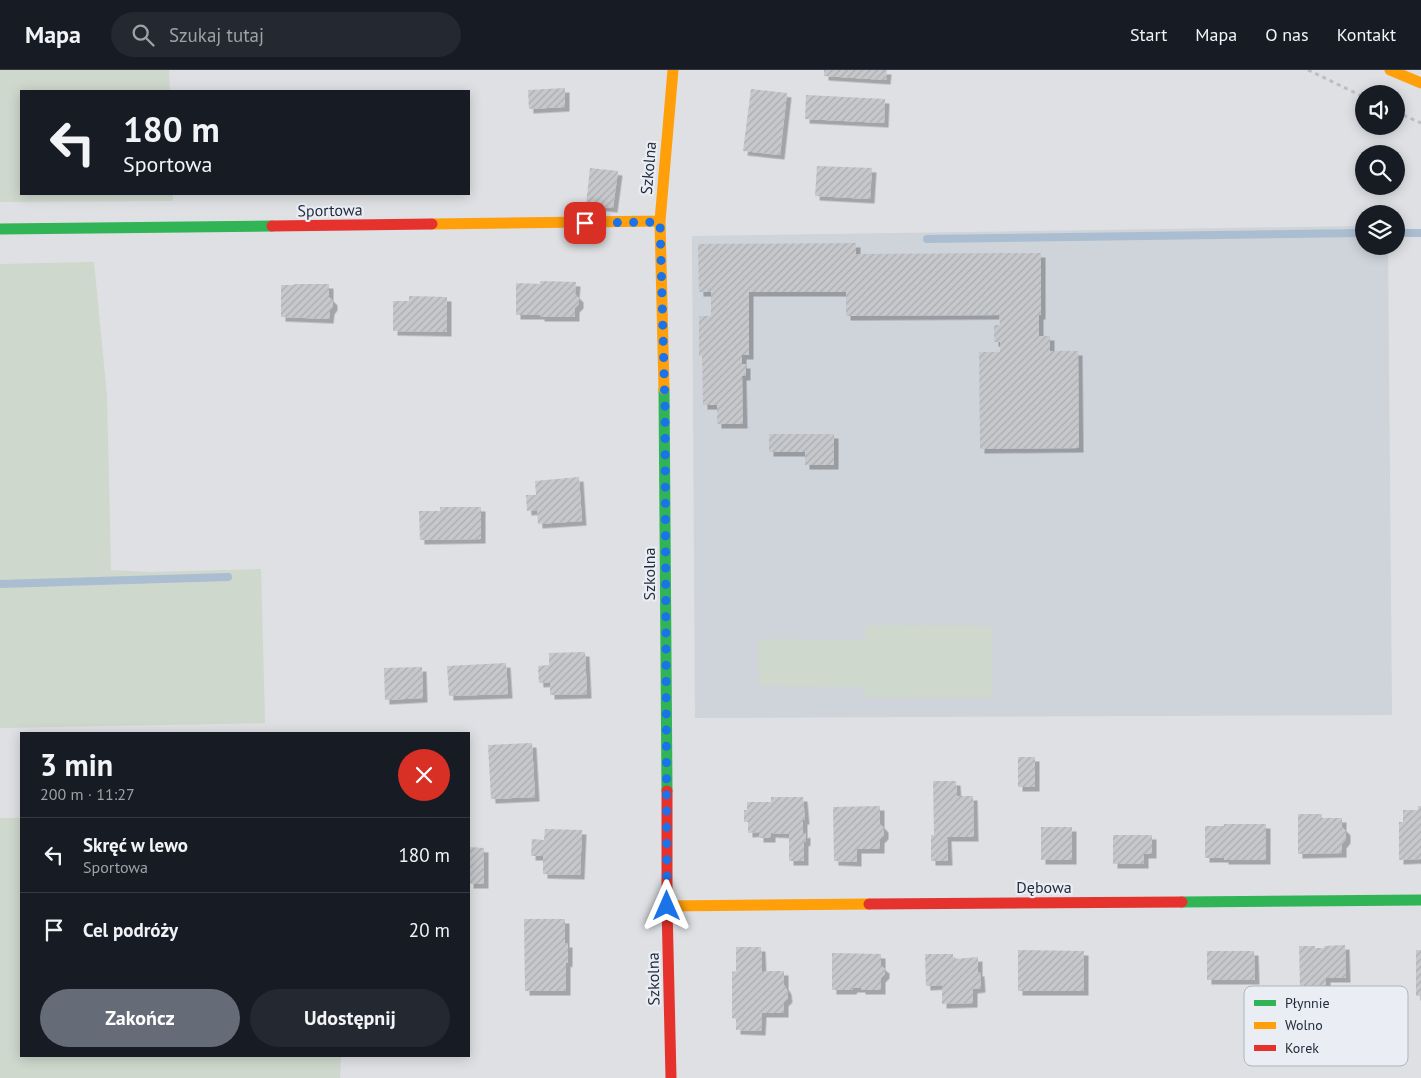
<!DOCTYPE html>
<html lang="pl">
<meta charset="utf-8">
<style>
body{margin:0;font-family:"PT Sans",sans-serif;background:#242831;color:#f1f3f6;height:100vh;display:flex;flex-direction:column;font-size:19px;white-space:nowrap}
*{box-sizing:border-box;margin:0}
p{font-size:16px;color:#9ea1a6}
.icon{flex:none;width:28px;height:28px;fill:none;stroke:currentColor;stroke-width:2;stroke-linecap:round;stroke-linejoin:round}
.map{position:relative;flex:1;overflow:hidden}
.panel{position:absolute;left:20px;top:662px;width:450px;height:325px;display:flex;flex-direction:column;background:#171b24;border-radius:0px;box-shadow:0 2px 12px #0003}
.panel>*{flex:none}
.guide{position:absolute;left:20px;top:20px;width:450px;height:105px;border-radius:0px;box-shadow:0 2px 12px #0003;background:#171b24;color:#f1f3f6;overflow:hidden}
.fabs{position:absolute;left:1355px;top:15px;display:grid;gap:10px}
.fabs a{display:grid;place-items:center;width:50px;height:50px;border-radius:50%;background:#171b24;box-shadow:0 2px 12px #0003;font-size:25px}
.pin{position:absolute;display:grid;place-items:center;width:42px;height:42px;color:#fff;margin:-21px;border-radius:10px;box-shadow:0 2px 8px #0006}
.me{position:absolute;width:55px;margin:-28px;rotate:0deg;stroke-linejoin:round;filter:drop-shadow(0 0 4px #0008)}
.turn{display:flex;align-items:center;gap:18px;height:105px;padding:0 20px;font-size:22px}
.turn .icon{width:65px;height:65px;stroke-width:2.5}
.turn b{display:block;font-size:35px;line-height:42px}
.round{display:grid;place-items:center;flex:none;width:52px;height:52px;border-radius:26px;background:#242831}
.summary{display:flex;align-items:center;justify-content:space-between;height:85px;padding:0 20px}
h1{font-size:30px;font-weight:800;line-height:38px}
.button{display:flex;gap:10px;margin-top:auto;padding:10px 20px}
.button a{flex:1;height:58px;border-radius:30px;background:#656c77;color:#fff;font-size:20px;font-weight:800;line-height:58px;text-align:center}
.button a+a{background:#242831;color:#f1f3f6}
ul{padding:0;list-style:none}
li{display:flex;align-items:center;gap:15px;height:75px;padding:0 20px;border-top:1px solid #363941}
li div{flex:1}
li b{display:block;font-size:19px}
li em{font-style:normal}
header{display:flex;align-items:center;gap:30px;box-sizing:border-box;height:70px;padding:0 25px;background:#171b24;border-bottom:1px solid #363941}
header strong{font-size:24px}
nav{display:flex;gap:28px;margin-inline-start:auto;font-size:18px}
.search{width:350px;height:45px;background:#242831;display:flex;align-items:center;gap:12px;box-sizing:border-box;padding:0 18px;border-radius:28px;color:#9ea1a6;font-size:19px}
.map>svg:first-child{display:block}
.built{fill:#cfd3da}
.green{fill:#ced8cd}
.lines{fill:none;stroke-linecap:round;stroke-linejoin:round}
.stream{stroke:#aabdd1;stroke-width:8}
.building{fill:url(#building-hatch);filter:url(#shadow)}
.path{stroke:#bdbec4;stroke-width:3;stroke-dasharray:4 4;stroke-linecap:butt}
.fast{stroke:#30b455;stroke-width:11}
.slow{stroke:#ff9f0a;stroke-width:11}
.jam{stroke:#e5322d;stroke-width:11}
.route{stroke:#1a73e8;stroke-width:9;stroke-dasharray:0 16.2}
.labels{text-anchor:middle;stroke-width:4.5;stroke-linejoin:round;paint-order:stroke}
.street-label{font-size:16px;fill:#242d3d;stroke:#eaeef4}
.key{fill:#eaeef4;stroke:#afb4bd;stroke-width:1}
.key-label{font-size:14px;fill:#242d3d}
</style>
<header>
<strong>Mapa</strong>
<div class="search"><svg class="icon" aria-label="search" viewBox="0 0 24 24"><circle cx="10" cy="10" r="6"/><path d="M15 15l6 6"/></svg>Szukaj tutaj</div>
<nav><a>Start</a><a>Mapa</a><a>O nas</a><a>Kontakt</a></nav>
</header>
<div class="map">
<svg width="1421" height="1008" viewBox="0 0 1421 1008">
<defs>
<pattern id="building-hatch" width="6" height="6" patternUnits="userSpaceOnUse" patternTransform="scale(1.25)"><rect width="6" height="6" fill="#c6c8cb"/><path d="M-1 1l2-2M0 6l6-6M5 7l2-2" fill="none" stroke="#aaacaf"/></pattern>
<filter id="shadow"><feDropShadow dx="4.5" dy="4.5" stdDeviation="0" flood-color="#0004"/></filter>
</defs>
<rect width="100%" height="100%" fill="#dee0e3"/>
<!-- built -->
<path class="built" d="M1364,156V176H1388L1392,645L695,648L692,166Z"/>
<!-- green -->
<path class="green" d="M0,0H169L170,21H21V124H173V131L0,132Z
M94,192L107,326L111,500L150,502L261,499L265,653L0,658V194Z
M865,555L992,556V628L865,627V617L759,616V569L865,570Z
M0,748H21V986H341L340,1008H0Z"/>
<g class="lines">
<!-- stream -->
<path class="stream" d="M1396,163H1421
M927,169L1364,163
M0,514L228,507"/>
</g>
<!-- building -->
<path class="building" d="M824,0H887L886,10L824,6Z
M565,18V37L529,39L528,20Z
M751,19L787,23L780,85L743,81Z
M806,25L885,29L884,53L805,49Z
M817,96L872,98L870,129L815,126Z
M590,98L618,101L613,138L586,135Z
M856,173V184L1041,183V245H1039V266H1050V281H1078L1079,378L980,379L979,282H1000V272H994V255H1000L999,245L846,246V222H749V285H742V294H746V306H742L743,354H717V335H703L702,286H699V246H711V222H699L698,174Z
M540,211L576,212L575,224L579,228V234L575,238V247H540V245H516V213L540,214Z
M295,214H329V227L333,231V236L330,240L329,249L281,247V215H294Z
M409,226L447,227V262L393,261V231H409Z
M769,364H834V395H805V382H769Z
M579,407L582,451L538,454L537,440L527,441L526,425H536L535,411Z
M440,437H481V469L420,470L419,441H440Z
M585,582L587,624L550,625V612L539,613L538,596L549,595V583Z
M506,593L508,624L449,626L447,596Z
M422,597L423,628L385,630L384,598Z
M532,673L535,727L491,729L488,675Z
M1018,687H1035V717H1018Z
M933,711H956L957,726H973L974,767H947L948,791H931V765H934Z
M771,727H803L805,750H803V764L806,763V771L804,772V791H789V764L771,763V768H759V762L748,763V752H744V740H747V732H771Z
M880,736V754L884,758V765L880,769V779H857V792L834,791L833,737Z
M1418,736H1421V789L1399,790V752H1403V740H1418Z
M1298,744H1322V748H1342V757L1346,761V769L1342,774V783L1298,784Z
M1224,754H1266V790H1224V788H1205V756H1224Z
M1041,757H1072V790H1041Z
M545,759L582,760L580,805L543,804V786H531L532,769L544,770Z
M1113,765H1152V784H1144V794H1113Z
M469,777L484,778V814H469Z
M524,849H565V873H568V893L566,892V921H525Z
M1345,875L1346,908H1326V915L1300,916L1299,876H1315V878H1324V876Z
M736,877H761L762,901H784V915L787,920L788,928L784,932V943H762L761,961L736,960V949L732,948V902L736,901Z
M1018,880L1084,881V921H1018Z
M1416,880H1421V926H1416Z
M1207,881H1254L1255,910H1207Z
M832,883L881,884V896L885,899V904L881,908V920H861V918H853L852,920H832Z
M925,884H953V887H955V889L978,887V902H980L981,918L973,919V933L942,934V915L926,916Z"/>
<g class="lines">
<!-- path -->
<path class="path" d="M1308,0L1364,27
M1396,42L1421,53"/>
<!-- fast -->
<path class="fast" d="M0,159L272,156
M664,319L667,721
M1182,832L1421,830"/>
<!-- slow -->
<path class="slow" d="M1390,0L1421,13
M432,154L660,151
M664,319L660,151L673,0
M667,836L869,834"/>
<!-- jam -->
<path class="jam" d="M272,156L432,154
M667,721V836L671,1008
M869,834L1182,832"/>
</g>
<g class="lines">
<!-- route -->
<path class="route" d="M585,153L660,152L665,338L667,836"/>
</g>
<g class="labels">
<!-- street labels -->
<g class="street-label">
<text transform="translate(648 98) rotate(-85)" y="6">Szkolna</text>
<text transform="translate(330 140) rotate(-1)" y="6">Sportowa</text>
<text transform="translate(649 504) rotate(-90)" y="6">Szkolna</text>
<text x="1044" y="823">Dębowa</text>
<text transform="translate(653 909) rotate(-91)" y="6">Szkolna</text>
</g>
</g>
<!-- legend -->
<rect x="1244" y="916" width="164" height="80" rx="8" class="key"/>
<rect x="1254" y="930" width="22" height="6" fill="#30b455"/>
<rect x="1254" y="952" width="22" height="7" fill="#ff9f0a"/>
<rect x="1254" y="975" width="22" height="6" fill="#e5322d"/>
<g class="key-label">
<text x="1285" y="938">Płynnie</text>
<text x="1285" y="960">Wolno</text>
<text x="1285" y="983">Korek</text>
</g>
</svg>
<div class="fabs">
<a><svg class="icon" aria-label="sound" viewBox="0 0 24 24"><path d="M4 9h4l5-4v14l-5-4H4zM17 9q2 3 0 6"/></svg></a>
<a><svg class="icon" aria-label="search" viewBox="0 0 24 24"><circle cx="10" cy="10" r="6"/><path d="M15 15l6 6"/></svg></a>
<a><svg class="icon" aria-label="layers" viewBox="0 0 24 24"><path d="M12 4l9 5-9 5-9-5zM3 14l9 5 9-5"/></svg></a>
</div>
<div class="pin" style="left:585px;top:153px;background:#d93025"><svg class="icon" aria-label="arrive" viewBox="0 0 24 24"><path d="M6 21V4h12l-3 4 3 4H6"/></svg></div>
<svg class="me" style="left:667px;top:836px" viewBox="-20 -20 40 40"><path d="M0-17L14 15 0 8-14 15z" fill="#1a73e8" stroke="#fff" stroke-width="4"/></svg>
<div class="guide">
<div class="turn"><svg class="icon" aria-label="left" viewBox="0 0 24 24"><path d="M17 20v-9H6M10 6l-5 5 5 5"/></svg><div><b>180 m</b>Sportowa</div></div>
</div>
<section class="panel">
<div class="summary"><div><h1>3 min</h1><p>200 m · 11:27</p></div><a class="round" style="background:#d93025;color:#fff"><svg class="icon" aria-label="close" viewBox="0 0 24 24"><path d="M6 6l12 12M18 6L6 18"/></svg></a></div>
<ul>
<li><svg class="icon" aria-label="left" viewBox="0 0 24 24"><path d="M17 20v-9H6M10 6l-5 5 5 5"/></svg><div><b>Skręć w lewo</b><p>Sportowa</p></div><em>180 m</em></li>
<li><svg class="icon" aria-label="arrive" viewBox="0 0 24 24"><path d="M6 21V4h12l-3 4 3 4H6"/></svg><div><b>Cel podróży</b></div><em>20 m</em></li>
</ul>
<div class="button"><a>Zakończ</a><a>Udostępnij</a></div>
</section>
</div>
